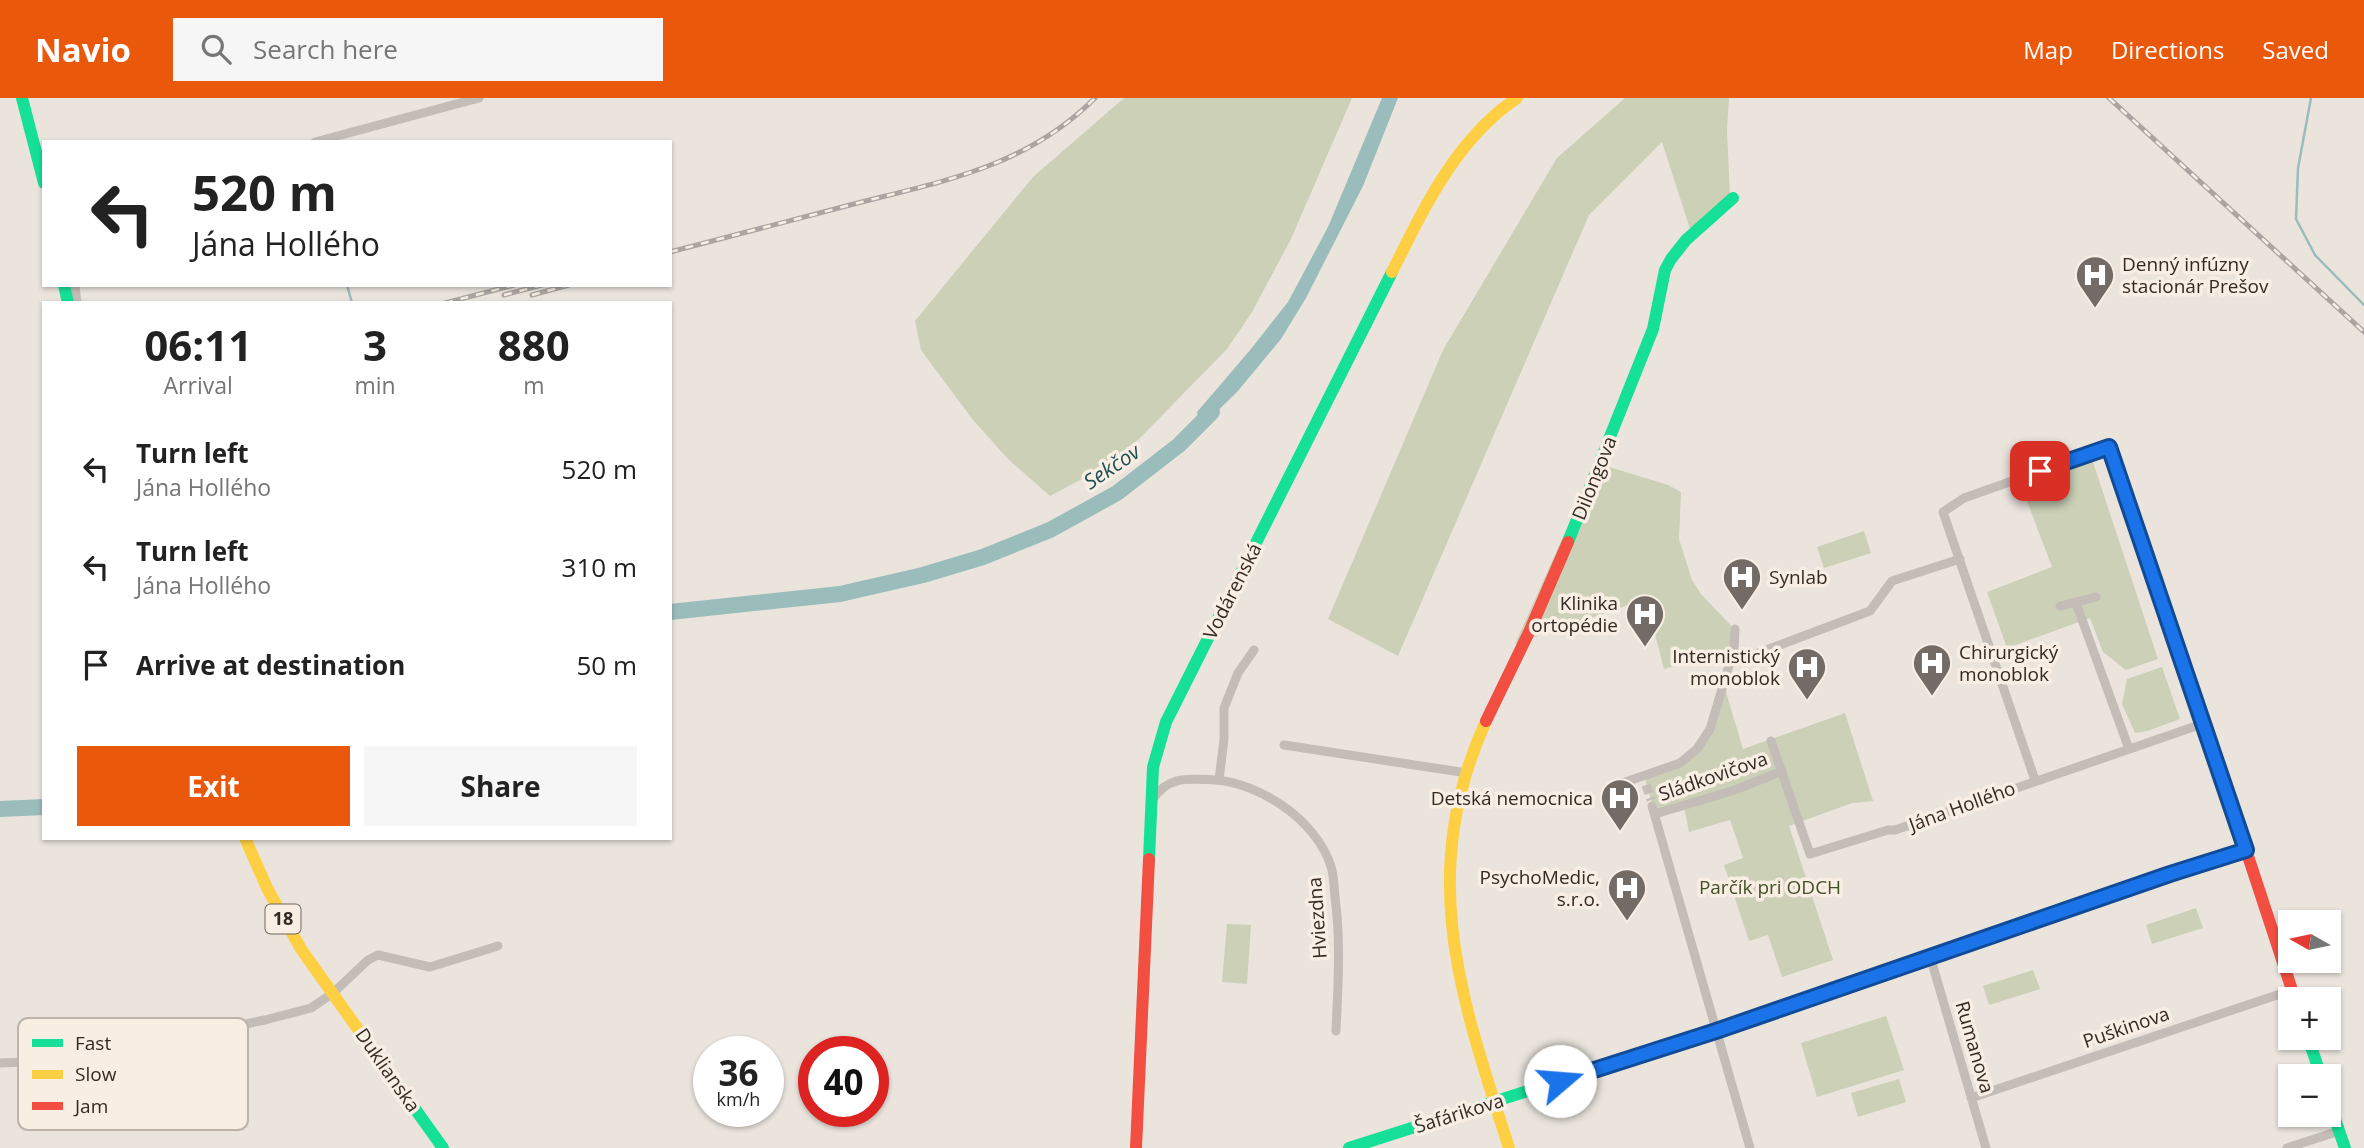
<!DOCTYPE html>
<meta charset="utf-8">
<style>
body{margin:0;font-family:"Open Sans",sans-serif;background:#f6f6f6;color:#222;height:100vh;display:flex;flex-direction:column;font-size:26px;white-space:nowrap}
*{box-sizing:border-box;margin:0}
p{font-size:23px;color:#767676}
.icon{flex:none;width:38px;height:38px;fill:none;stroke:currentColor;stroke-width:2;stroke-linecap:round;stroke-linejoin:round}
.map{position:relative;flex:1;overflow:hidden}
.details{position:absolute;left:42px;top:203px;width:630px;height:539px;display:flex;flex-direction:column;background:#fff;border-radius:0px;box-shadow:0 2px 5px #0004}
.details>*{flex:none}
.top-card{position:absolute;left:42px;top:42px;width:630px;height:147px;border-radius:0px;box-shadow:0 2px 5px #0004;background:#fff;color:#222;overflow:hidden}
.needle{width:46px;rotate:279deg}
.fabs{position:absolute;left:2278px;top:812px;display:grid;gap:14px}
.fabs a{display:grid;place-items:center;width:63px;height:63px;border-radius:0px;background:#fff;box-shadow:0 2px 5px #0004;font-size:35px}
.speed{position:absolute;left:693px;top:938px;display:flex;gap:14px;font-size:35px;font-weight:700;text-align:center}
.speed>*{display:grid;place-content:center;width:91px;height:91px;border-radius:50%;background:#fff;box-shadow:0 2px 5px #0004;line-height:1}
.speed small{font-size:18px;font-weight:400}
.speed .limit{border:10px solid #d22;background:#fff;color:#111}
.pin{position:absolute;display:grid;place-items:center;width:60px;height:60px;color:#fff;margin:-30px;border-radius:14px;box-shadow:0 4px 10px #0006}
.me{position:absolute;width:77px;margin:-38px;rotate:72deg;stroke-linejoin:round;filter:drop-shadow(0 0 5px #0008)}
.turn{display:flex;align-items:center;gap:24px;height:147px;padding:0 35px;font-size:32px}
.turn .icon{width:91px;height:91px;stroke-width:2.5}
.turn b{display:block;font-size:49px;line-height:60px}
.eta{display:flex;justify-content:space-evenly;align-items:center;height:119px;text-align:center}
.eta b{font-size:42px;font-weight:700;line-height:49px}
.cta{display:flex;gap:14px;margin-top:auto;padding:14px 35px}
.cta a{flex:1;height:80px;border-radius:0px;background:#ea580c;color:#fff;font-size:28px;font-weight:700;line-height:80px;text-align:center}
.cta a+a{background:#f6f6f6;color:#222}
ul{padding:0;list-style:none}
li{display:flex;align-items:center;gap:21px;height:98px;padding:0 35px}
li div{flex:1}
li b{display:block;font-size:26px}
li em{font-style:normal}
header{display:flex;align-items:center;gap:42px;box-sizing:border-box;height:98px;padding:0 35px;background:#ea580c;color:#fff}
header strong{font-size:33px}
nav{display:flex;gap:38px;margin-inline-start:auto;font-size:24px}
.search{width:490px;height:63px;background:#f6f6f6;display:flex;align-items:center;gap:18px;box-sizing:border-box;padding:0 24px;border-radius:0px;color:#767676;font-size:26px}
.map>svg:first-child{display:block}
.green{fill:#cbd0b7}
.water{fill:#9abcbb}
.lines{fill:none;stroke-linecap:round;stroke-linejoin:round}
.stream{stroke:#9abcbb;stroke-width:2.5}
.river{stroke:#9abcbb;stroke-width:16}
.street-tunnel{stroke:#c5bfb8;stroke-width:9;stroke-dasharray:9 4.5;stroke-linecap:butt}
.street{stroke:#c3bcb7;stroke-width:9}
.fast{stroke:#16e098;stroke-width:12}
.slow{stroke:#ffcf43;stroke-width:12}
.jam{stroke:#f24e42;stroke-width:12}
.rail-casing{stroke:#aaa5a1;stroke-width:5}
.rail{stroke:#f8eee3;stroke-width:2.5;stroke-dasharray:8;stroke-linecap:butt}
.route-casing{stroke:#114b97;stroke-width:18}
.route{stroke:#1a73e8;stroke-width:12}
.labels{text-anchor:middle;stroke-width:7;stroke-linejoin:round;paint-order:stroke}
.shield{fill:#f8eee3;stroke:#6e655e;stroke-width:2}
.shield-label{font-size:18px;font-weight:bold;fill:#332a25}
.poi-label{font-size:19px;fill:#332a25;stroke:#f8eee3;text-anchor:end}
.street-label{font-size:19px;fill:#332a25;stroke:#f8eee3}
.park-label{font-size:19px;fill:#43512a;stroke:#f8eee3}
.water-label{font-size:21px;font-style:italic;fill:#1c5154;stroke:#f8eee3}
.key{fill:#f8eee3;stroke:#bdb3aa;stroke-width:2}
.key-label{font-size:19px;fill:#332a25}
</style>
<header>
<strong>Navio</strong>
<div class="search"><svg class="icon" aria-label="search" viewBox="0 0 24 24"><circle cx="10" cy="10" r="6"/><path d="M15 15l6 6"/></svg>Search here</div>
<nav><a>Map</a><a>Directions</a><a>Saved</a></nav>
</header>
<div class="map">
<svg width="2364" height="1050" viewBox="0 0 2364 1050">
<rect width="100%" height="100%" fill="#eae4dd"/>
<!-- green -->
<path class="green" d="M1124,0H1352L1291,141L1252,214L1227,251L1138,342L1095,374L1050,398L1008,361L973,322L921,252L915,223L1033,79Z
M1625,0H1729L1727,32L1730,98L1691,134L1662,44L1589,117L1398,558L1328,521L1443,252L1557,60Z
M2092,361L2158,561L2126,572L2103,554L2090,520L2007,550L1987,494L2052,469L2020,385Z
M1596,365L1668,387L1681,394L1679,441L1692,482L1701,496L1735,532L1733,551L1664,571L1646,501L1515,546Z
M1864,433L1871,455L1824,470L1817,449Z
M2162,569L2180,621L2147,633L2135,635L2122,606L2127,581Z
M1723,584L1743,651L1845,615L1873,703L1852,705L1789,728L1833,862L1782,879L1768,837L1749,843L1724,767L1743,760L1730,722L1689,734L1684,708L1655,716L1644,678L1681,665L1703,641Z
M2196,810L2203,830L2152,846L2146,827Z
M1227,826L1251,827L1247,886L1222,884Z
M2033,872L2040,891L1989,907L1983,888Z
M1886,918L1904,972L1817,999L1801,945Z
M1899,981L1906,1004L1858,1019L1851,995Z"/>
<!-- water -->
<path class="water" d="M1382,0H1398L1363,88L1306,200L1281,241L1237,294L1199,331L1197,314L1251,251L1288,204L1328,129Z"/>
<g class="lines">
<!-- stream -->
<path class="stream" d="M2311,0L2298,70L2296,121L2315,157L2364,207
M347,187L352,205"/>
<!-- river -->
<path class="river" d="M670,514L840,496L923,477L983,459L1050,432L1117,395L1179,347L1212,314
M0,711L44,709"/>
<!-- street-tunnel -->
<path class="street-tunnel" d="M1646,687L1651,702"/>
<!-- street -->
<path class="street" d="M315,44L479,0
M75,187L77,205
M2076,505L2129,651
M2060,508L2096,499
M1729,566L1870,513L1892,483L1960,461
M1771,643L1810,756L1888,732H1895L2202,626
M1284,647L1467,675
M1219,682L1224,641V610L1238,575L1254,552
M2035,682L1943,414L1964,400L2109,349L2246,752
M1617,687L1680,665L1697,651L1710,631L1734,551L1735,531
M1153,701C1169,677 1189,681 1215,682C1237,683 1262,694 1280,706C1303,721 1325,745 1332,772C1334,781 1334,790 1335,799C1341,844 1338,888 1336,933
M1652,708L1750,1050
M1655,716L1735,692L1782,673
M1930,858L1986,1050
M0,965L60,963L265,922L311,910L333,895L368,862L378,857L430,869L498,848
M1971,1000L2292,892
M2287,1050L2339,1033"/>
<!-- fast -->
<path class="fast" d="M22,0L44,85
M64,187L68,205
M1568,444L1653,231L1665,172L1671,161L1686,142L1733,100
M1149,761L1153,669L1166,624L1392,174
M360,934L443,1050
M2308,940L2321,978
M2329,1004L2345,1050
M1349,1050L1716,933L2236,755"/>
<!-- slow -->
<path class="slow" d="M1392,174C1424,110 1456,41 1517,0
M1486,623C1416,778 1461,899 1509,1050
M245,740L267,790L301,851L360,934"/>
<!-- jam -->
<path class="jam" d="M1486,623L1530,532L1568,444
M2236,755L2246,752L2295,901
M1136,1050L1149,761"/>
<!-- rail casing -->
<g class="rail-casing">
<path id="rail" d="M2109,0L2364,234
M670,154C730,138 790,123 850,107C942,83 1025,70 1095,0
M504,197L542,187
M532,197L569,187
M445,205L514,187"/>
</g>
<!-- rail -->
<use href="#rail" class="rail"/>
</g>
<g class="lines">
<!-- route casing -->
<g class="route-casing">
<path id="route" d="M1560,983L1716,933L2170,776L2246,752L2109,349L2040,373"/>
</g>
<!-- route -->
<use href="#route" class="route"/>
</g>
<!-- icons -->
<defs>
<g id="hospital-pin" transform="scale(2.0125)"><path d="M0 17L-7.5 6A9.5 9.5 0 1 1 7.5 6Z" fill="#736b65" stroke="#f8eee3"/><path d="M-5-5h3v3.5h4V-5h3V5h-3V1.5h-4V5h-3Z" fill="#fff"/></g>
</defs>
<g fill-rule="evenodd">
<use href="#hospital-pin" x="2095" y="177"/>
<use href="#hospital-pin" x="1742" y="479"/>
<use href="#hospital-pin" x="1645" y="516"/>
<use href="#hospital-pin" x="1932" y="565"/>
<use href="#hospital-pin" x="1807" y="569"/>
<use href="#hospital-pin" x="1620" y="700"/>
<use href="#hospital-pin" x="1627" y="790"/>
</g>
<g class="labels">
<!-- shield labels -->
<rect class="shield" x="265.5" y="806.5" width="35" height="29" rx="5"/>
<g class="shield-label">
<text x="283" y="827">18</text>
</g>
<!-- poi labels -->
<g class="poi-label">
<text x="2122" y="173" text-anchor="start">Denný infúzny<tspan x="2122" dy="22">stacionár Prešov</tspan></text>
<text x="1769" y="486" text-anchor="start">Synlab</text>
<text x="1618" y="512">Klinika<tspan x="1618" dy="22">ortopédie</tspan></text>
<text x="1959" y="561" text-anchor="start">Chirurgický<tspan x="1959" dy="22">monoblok</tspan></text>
<text x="1780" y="565">Internistický<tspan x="1780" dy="22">monoblok</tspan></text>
<text x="1593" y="707">Detská nemocnica</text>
<text x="1600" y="786">PsychoMedic,<tspan x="1600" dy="22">s.r.o.</tspan></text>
</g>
<!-- street labels -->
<g class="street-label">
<text transform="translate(1594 380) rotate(-68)" y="7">Dilongova</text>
<text transform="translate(1232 493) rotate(-63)" y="7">Vodárenská</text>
<text transform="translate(1713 678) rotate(-19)" y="7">Sládkovičova</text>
<text transform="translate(1962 708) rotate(-20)" y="7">Jána Hollého</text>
<text transform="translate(1317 820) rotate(-94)" y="7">Hviezdna</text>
<text transform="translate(2126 929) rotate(-19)" y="7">Puškinova</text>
<text transform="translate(1975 949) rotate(74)" y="7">Rumanova</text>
<text transform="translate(388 972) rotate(55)" y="7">Duklianska</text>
<text transform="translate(1459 1015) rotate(-17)" y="7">Šafárikova</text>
</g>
<!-- park labels -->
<g class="park-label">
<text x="1770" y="796">Parčík pri ODCH</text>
</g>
<!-- water labels -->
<g class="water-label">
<text transform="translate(1112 369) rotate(-34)" y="7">Sekčov</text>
</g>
</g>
<!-- legend -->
<rect x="18" y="920" width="230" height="112" rx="10" class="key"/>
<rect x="32" y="941" width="31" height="8" fill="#16e098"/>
<rect x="32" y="972" width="31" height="9" fill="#ffcf43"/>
<rect x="32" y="1004" width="31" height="8" fill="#f24e42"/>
<g class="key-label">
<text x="75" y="952">Fast</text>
<text x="75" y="983">Slow</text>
<text x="75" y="1015">Jam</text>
</g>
</svg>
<div class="fabs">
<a><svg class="needle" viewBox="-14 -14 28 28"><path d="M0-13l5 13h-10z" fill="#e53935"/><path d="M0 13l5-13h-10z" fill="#767676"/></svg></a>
<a>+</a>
<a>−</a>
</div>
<div class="speed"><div>36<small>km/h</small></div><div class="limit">40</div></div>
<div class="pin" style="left:2040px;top:373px;background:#d93025"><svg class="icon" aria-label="arrive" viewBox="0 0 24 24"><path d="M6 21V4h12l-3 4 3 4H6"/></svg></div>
<svg class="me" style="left:1560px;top:983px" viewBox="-20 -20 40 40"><circle r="19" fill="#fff"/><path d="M0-13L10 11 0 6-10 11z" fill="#1a73e8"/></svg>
<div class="top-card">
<div class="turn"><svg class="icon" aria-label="left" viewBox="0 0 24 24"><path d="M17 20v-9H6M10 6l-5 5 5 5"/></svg><div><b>520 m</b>Jána Hollého</div></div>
</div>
<section class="details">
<div class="eta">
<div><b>06:11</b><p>Arrival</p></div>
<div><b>3</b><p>min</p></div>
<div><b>880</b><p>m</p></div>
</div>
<ul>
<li><svg class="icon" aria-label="left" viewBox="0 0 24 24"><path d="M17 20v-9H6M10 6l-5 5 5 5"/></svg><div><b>Turn left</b><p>Jána Hollého</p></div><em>520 m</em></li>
<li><svg class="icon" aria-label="left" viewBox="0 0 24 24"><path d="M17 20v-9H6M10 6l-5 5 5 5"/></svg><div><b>Turn left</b><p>Jána Hollého</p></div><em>310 m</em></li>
<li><svg class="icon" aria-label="arrive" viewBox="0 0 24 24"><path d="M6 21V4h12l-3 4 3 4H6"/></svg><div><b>Arrive at destination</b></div><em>50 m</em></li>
</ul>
<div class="cta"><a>Exit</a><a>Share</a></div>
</section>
</div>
